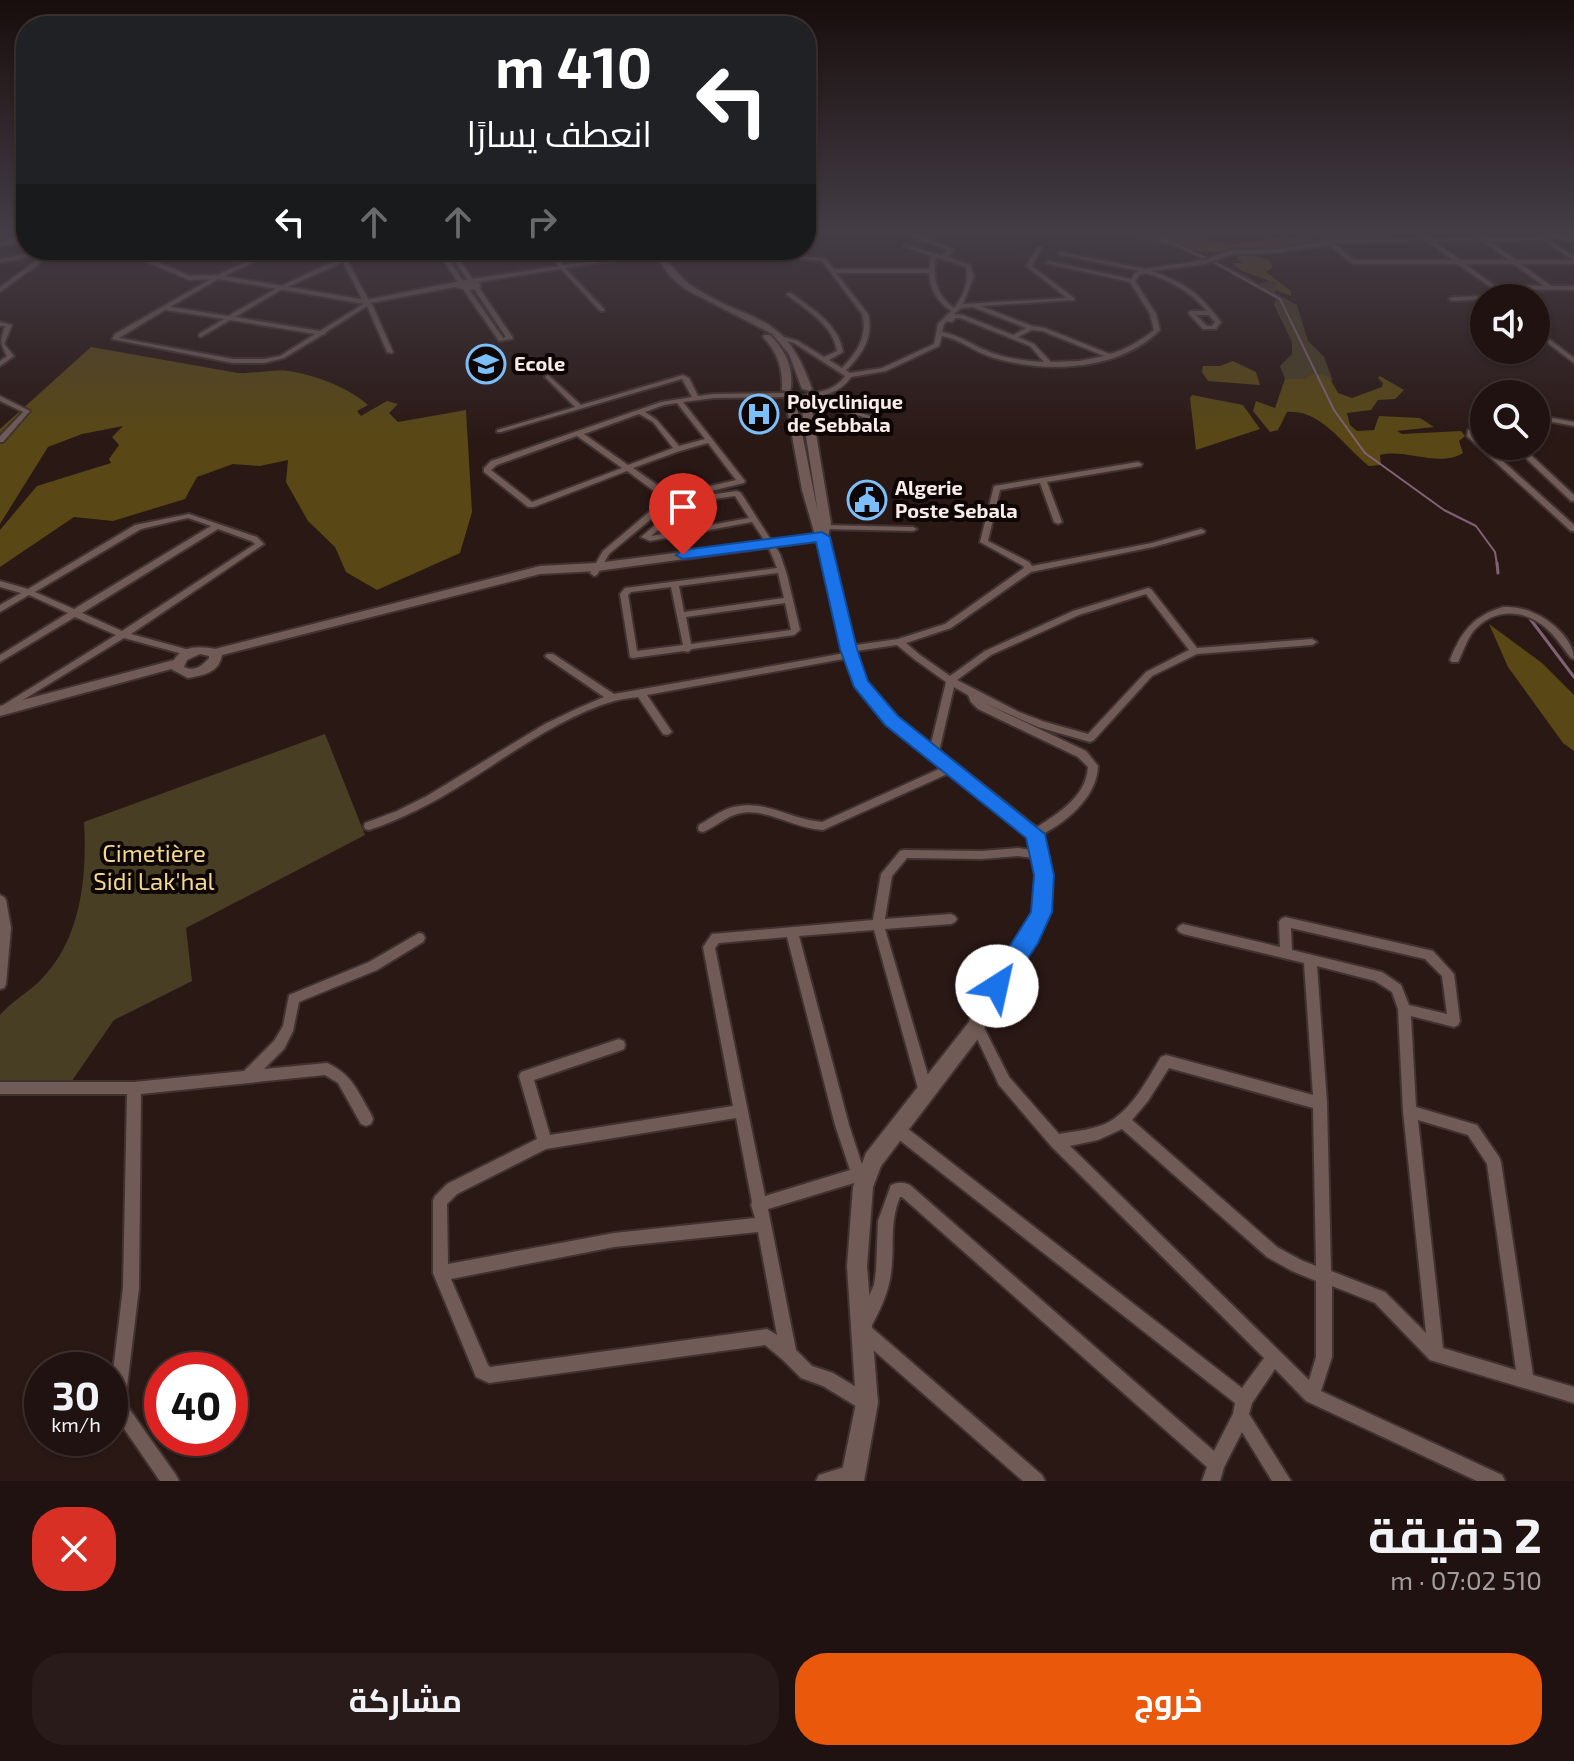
<!DOCTYPE html>
<html lang="ar">
<meta charset="utf-8">
<style>
body{margin:0;font-family:"Exo 2",Cairo,sans-serif;background:#281b19;color:#f1f3f6;direction:rtl;height:100vh;display:flex;flex-direction:column;font-size:30px;white-space:nowrap}
*{box-sizing:border-box;margin:0}
p{font-size:26px;color:#a29e9f}
.icon{flex:none;width:44px;height:44px;fill:none;stroke:currentColor;stroke-width:2;stroke-linecap:round;stroke-linejoin:round}
.map{position:relative;height:1481px;overflow:hidden;direction:ltr}
.panel{display:flex;flex-direction:column;background:#201210;flex:1}
.panel>*{flex:none}
.hud{position:absolute;left:16px;top:16px;width:800px;height:244px;border-radius:32px;box-shadow:0 2px 6px #0004,0 0 0 2px #3d3230;direction:rtl;background:#202124;color:#fff;overflow:hidden}
.buttons{position:absolute;left:1470px;top:284px;display:grid;gap:16px}
.buttons a{display:grid;place-items:center;width:80px;height:80px;border-radius:50%;background:#201210;box-shadow:0 2px 6px #0004,0 0 0 2px #3d3230;font-size:40px}
.speed{position:absolute;left:24px;top:1352px;display:flex;gap:16px;font-size:40px;font-weight:700;text-align:center}
.speed>*{display:grid;place-content:center;width:104px;height:104px;border-radius:50%;background:#201210;box-shadow:0 2px 6px #0004,0 0 0 2px #3d3230;line-height:1}
.speed small{font-size:20px;font-weight:400}
.speed .limit{border:12px solid #d22;background:#fff;color:#111}
.pin{position:absolute;display:grid;place-items:center;width:68px;height:68px;color:#fff;margin:-82px -34px;border-radius:50% 50% 50% 0;rotate:-45deg;box-shadow:0 0 8px #0007}
.pin .icon{rotate:45deg}
.me{position:absolute;width:88px;margin:-44px;rotate:35deg;stroke-linejoin:round;filter:drop-shadow(0 0 6px #0008)}
.turn{display:flex;align-items:center;gap:28px;height:168px;padding:0 32px;font-size:36px}
.turn .icon{width:104px;height:104px;stroke-width:2.5}
.turn b{display:block;font-size:56px;line-height:68px}
.lanes{display:flex;align-items:center;height:76px;padding:0 32px;background:#0003;justify-content:center;gap:40px;direction:ltr}
.lanes .off{opacity:.35}
.round{display:grid;place-items:center;flex:none;width:84px;height:84px;border-radius:32px;background:#281b19}
.head{display:flex;align-items:center;justify-content:space-between;height:136px;padding:0 32px}
h1{font-size:48px;font-weight:700;line-height:60px}
.action{display:flex;gap:16px;margin-top:auto;padding:16px 32px}
.action a{flex:1;height:92px;border-radius:32px;background:#ea580c;color:#fff;font-size:32px;font-weight:700;line-height:92px;text-align:center}
.action a+a{background:#281b19;color:#f1f3f6}
.map>svg:first-child{display:block}
.green{fill:#483e24}
.forest{fill:#594815}
.lines{fill:none;stroke-linecap:round;stroke-linejoin:round}
.stream-far1{stroke:#806277;stroke-width:2}
.stream{stroke:#806277;stroke-width:3}
.street-casing{stroke:#403231;stroke-width:4}
.secondary-casing{stroke:#403231;stroke-width:4}
.street{fill:#715b56;fill-rule:evenodd}
.secondary{fill:#715b56;fill-rule:evenodd}
.route{fill:#1a73e8;stroke:#114b97;stroke-width:2}
.labels{text-anchor:middle;stroke-width:8;stroke-linejoin:round;paint-order:stroke}
.far-poi-label{font-size:20px;font-weight:bold;fill:#f8ebe8;stroke:#0d0605;text-anchor:start}
.park-label{font-size:24px;fill:#f4d88b;stroke:#0d0605}
</style>
<div class="map">
<svg width="1574" height="1481" viewBox="0 0 1574 1481">
<rect width="100%" height="100%" fill="#2a1815"/>
<!-- green -->
<path class="green" d="M1127,232C1164,236 1228,264 1259,284L1269,281L1277,285L1275,293L1297,305L1308,341L1324,357L1333,381L1313,373L1304,379H1285L1280,366L1292,354V342L1274,305L1276,299L1211,263L1168,245L1122,236Z
M325,734L365,835L186,928L192,981L114,1020L71,1082L0,1081V1015C14,999 33,990 46,974C82,934 87,873 84,822Z"/>
<!-- forest -->
<path class="forest" d="M1123,231H1189L1211,241L1235,244L1284,237L1318,240C1294,252 1211,255 1183,249C1162,244 1144,234 1123,231Z
M1247,254L1269,260L1273,267L1266,272L1291,291V296L1274,289L1277,285L1273,282L1242,271L1232,263H1243L1236,257Z
M91,347L238,373C254,374 273,369 288,371C315,375 348,387 368,405L357,411L361,416L387,401L398,404L389,413L398,422L466,410L472,512L460,553L377,590L346,572L335,547L308,521L286,482L288,460L260,466L233,464L197,477L185,499L113,521L74,517L0,567V530L37,486L111,463L109,459L119,445L112,437L123,426L82,434L48,447L0,524V429Z
M1233,361L1256,372L1260,385L1208,381L1202,372L1203,366H1220Z
M1313,373L1329,377L1338,393L1352,398L1382,387L1383,383L1378,378L1380,376L1404,390L1395,399L1378,400L1371,410L1347,413L1350,425L1357,431L1374,430L1379,416L1420,418L1434,427L1397,431L1402,434L1461,431L1465,436L1459,441L1463,453C1439,468 1406,448 1380,455L1381,465L1369,466C1345,448 1322,409 1287,412L1278,430L1270,432L1253,411L1256,401L1275,408L1285,379H1304Z
M1192,395L1243,405L1260,429L1196,450L1190,398Z
M1489,624L1542,663L1574,695V751L1563,743L1508,667Z"/>
<g class="lines">
<!-- stream-far1 -->
<path class="stream-far1" d="M1131,231L1165,240L1207,259
M1214,262L1280,299L1334,410L1365,453L1444,510L1476,526L1495,552L1497,565"/>
<!-- stream -->
<path class="stream" d="M1497,563L1498,573
M1528,616L1574,677"/>
<!-- street casing -->
<g class="street-casing">
<path id="street" d="M899,231H907L953,249V251L947,257L970,265L974,276L963,304L1067,298L1026,266L1038,247H1042L1032,266L1074,298V300L981,306L1032,326L1045,328L1110,354C1127,349 1140,341 1154,330L1150,314L1130,282L1045,263L1048,261L1131,279L1135,273L1140,271L1061,255L1058,253L1059,252L1145,269L1204,260L1232,250L1277,249L1329,240L1424,239L1414,231H1420L1431,239L1479,238L1470,231H1476L1485,238L1539,237V235L1521,231H1534L1574,237V241L1544,236L1574,257V264H1521L1551,286H1574V290L1493,289L1458,264H1353L1329,245L1277,253L1233,254L1205,264L1151,271C1186,283 1199,293 1221,322L1216,329H1203L1189,314V312L1191,311H1207C1190,291 1170,281 1146,273L1139,275L1135,281L1156,314L1160,330C1118,372 1042,374 988,356C972,350 959,339 942,336L939,346L886,371L851,377C841,392 826,396 808,397L877,418V420H873L803,399L802,398L807,396V394C823,391 835,390 845,376L794,343L779,339V337L781,336L798,341L824,357L837,351C833,325 807,310 787,295V293H791C812,309 839,324 843,352L829,360L842,368C857,353 868,336 862,314L822,261L791,258L776,250H783L794,255L826,259L834,269H929L931,256L903,246V244L942,256L947,250ZM1543,240L1573,260H1516L1489,241ZM1483,241L1509,260H1460L1435,242ZM1428,242L1453,260H1354L1334,243ZM936,257L966,267C970,281 963,296 954,308C936,295 932,278 936,257ZM1465,264H1514L1544,286L1494,285ZM836,273H929C930,290 937,301 951,311L938,324L934,344L882,368L850,373L846,370C862,355 874,337 868,314ZM974,307L975,308L1026,328L1013,335L963,315L954,314L961,308ZM1196,315H1209L1215,322L1212,326H1207ZM956,318H960L1030,346L1044,362C1024,361 1003,358 985,350C971,344 959,335 942,332L944,324L947,321L952,322ZM1032,330L1042,331L1104,356L1079,361L1051,362L1034,344L1018,337Z
M26,237V241L0,246V242Z
M46,250L52,251L40,263L0,292V287L36,261L42,254L0,263V259Z
M272,250H279L220,278L170,307L228,316L277,288L339,259L314,252V250L344,257L360,250H367L347,260L369,301L368,302L372,304L393,352L392,353L387,352L367,306L326,332L325,334L322,335L284,358L264,363H233L112,339L115,334L216,276ZM343,262L363,301L365,303L320,331L235,317L281,290ZM165,310L224,319L199,334V336L201,337L230,320L315,334L280,356L264,359H233L119,338Z
M437,250H443L464,283L463,284H459Z
M447,250H453L474,281L473,282H469Z
M546,250H552L564,267L604,309V311H600L560,268Z
M618,250H624L623,257L618,256Z
M476,285L478,286L513,338L512,339L499,341L463,289L468,288L503,338L506,337L473,287Z
M1484,296H1503L1506,298L1452,301L1449,299L1452,297Z
M1474,317L1484,322V326L1472,320V318Z
M0,322L12,325L4,344L14,356L0,366V361L7,356C0,343 0,341 5,326H0Z
M1536,329L1574,358V363L1536,334Z
M548,375L581,405L683,375L689,378L698,396L714,394L785,393L788,395L785,397L714,398L683,402L745,481L744,483L674,500L609,554L597,575L594,576L590,573L603,551L668,496L736,480L708,443L680,451L633,468L660,487V491H654L627,471L534,507H528L484,472V468L491,461L661,402L692,397L682,379L501,432H497V430L575,407L545,377ZM677,403L705,439L679,446L657,420L645,412L664,405ZM639,414L653,422L673,448L628,465L584,434ZM577,436L622,468L532,502L491,470L497,465Z
M0,396L30,411L3,442H0V436L23,412L0,401Z
M1536,415L1574,422V426L1536,419Z
M1484,428V432L1475,434V435L1484,444V446H1486L1574,525V531H1571L1467,436L1468,430Z
M1513,446H1521L1574,495V501H1571Z
M1138,462L1142,464L1141,466L1047,482L1062,522L1058,524L1054,522L1040,483L1000,490L988,541L1029,562L1032,566L1152,543L1201,529L1205,531L1204,533L1153,547L1031,572L951,628L906,643L920,655L950,676L985,651L1073,611L1148,588L1151,589L1197,648L1312,639L1317,642L1312,645L1197,654L1152,676L1094,740L1090,742L1038,727L982,702L1086,751L1098,766C1097,799 1063,825 1035,838L1031,837L1030,834L1031,831C1055,815 1086,799 1088,767L1078,757L978,709L971,702L968,695L954,687L938,756L937,759H929L928,756L946,682L914,659L897,645L849,652L844,649L849,646L898,639L945,624L1024,568L1023,566L980,542L994,486ZM1146,594L1189,650L1146,672L1088,734L1045,722L1019,712L957,680L991,655L1079,615Z
M737,491L741,493L780,554L787,575L800,630L794,635L692,649L688,652L684,651L633,658L630,657L620,594L625,588L777,568L768,546L752,522L650,541L641,537L687,498ZM735,496L749,518L651,536L692,502ZM778,573L784,598L684,612L679,586ZM671,587L683,645L637,651L628,595L631,592ZM785,603L791,630L691,644L686,617Z
M189,514L257,537L264,544L131,634L193,651L195,653L193,655L190,656L124,638L0,714V707L116,635L75,617L0,662V655L68,613L29,595L0,612V605L21,593L0,587V581L28,589L135,525ZM188,518L211,526L74,609L35,592L141,529ZM218,529L251,541L255,544L122,631L82,613Z
M821,525L913,527L917,529L913,531L824,529H821Z
M1503,607C1513,607 1524,608 1534,613C1551,620 1574,640 1574,659L1571,658C1563,648 1556,637 1546,628C1523,608 1492,608 1472,633C1466,642 1463,652 1458,662H1452L1450,660C1461,632 1473,616 1503,607Z
M851,652L856,655L854,657L647,695L672,732L667,735L663,734L638,697C630,698 621,699 614,701C560,717 510,755 463,784C433,803 402,819 369,830L365,829L364,826L365,823L397,811L427,796L545,724L576,709L604,697L547,658L545,656L547,654H553L614,694Z
M950,764L954,765L955,768L954,771L823,830C795,829 764,806 737,814C724,818 715,827 703,832L699,831L698,828L699,825C708,820 717,813 727,809C761,796 789,820 822,822Z
M1018,848L1045,852L1047,855L1045,858L1041,859L1018,856L982,859L907,858L892,876L885,919L951,914L955,916L957,919L955,922L951,924L885,929L933,1092L931,1096L926,1098L921,1096L919,1092L874,930L799,936L849,1125L869,1186L867,1191L862,1193L857,1191L854,1183L768,1209L796,1350L812,1366L833,1373L871,1396L873,1402L871,1408L865,1410L859,1408L823,1386L801,1378L783,1360L765,1345L489,1383L476,1377L433,1273V1201L435,1196L447,1184L537,1139L519,1076L521,1072L619,1039L624,1041L625,1045L624,1049L619,1051L534,1080L550,1135L733,1106L703,947L712,934L873,920L881,874L900,851L904,850L982,851ZM787,937L835,1125L850,1170L765,1196L715,948L719,943ZM736,1118L752,1202L751,1205L755,1218L614,1233L448,1264L447,1204L457,1194L546,1149ZM758,1232L777,1335L767,1329L490,1367L488,1365L451,1279L614,1247Z
M0,895L4,897L6,900L11,928L6,984L4,988L0,989Z
M1285,917L1429,950L1433,951L1454,974L1460,1021L1458,1025L1454,1027L1411,1016L1416,1107L1477,1125L1499,1157L1501,1162L1533,1375L1574,1387V1403L1430,1360L1375,1303L1332,1286V1357L1321,1391L1502,1475L1505,1481H1477L1306,1401L1275,1369L1252,1403L1249,1414L1291,1481H1272L1242,1432L1224,1467L1220,1481H1202L1207,1467L902,1197H900C888,1226 896,1250 890,1279C887,1296 879,1312 871,1327L1042,1475L1045,1481H1023L856,1335L854,1329L874,1285L876,1270L878,1221L891,1185C898,1182 903,1182 910,1185L1214,1451L1233,1414L1235,1403L893,1135L891,1130L893,1125L898,1123L903,1125L1242,1388L1264,1358L1051,1146L999,1085L971,1026L973,1022L977,1020L981,1022L1009,1077L1059,1134C1075,1131 1094,1130 1109,1122C1133,1108 1147,1080 1161,1057L1166,1055L1313,1095L1304,963L1183,934L1179,932L1177,929L1179,926L1183,924L1280,947L1279,922L1281,919ZM1291,928L1425,959L1442,976L1447,1014L1409,1005L1401,985L1382,972L1292,950ZM1317,966L1375,981L1392,992L1398,1009L1403,1111L1426,1333L1385,1292L1331,1271L1327,1103ZM1169,1068L1313,1108L1316,1266L1301,1260L1277,1247L1132,1120L1148,1101ZM1418,1120L1468,1135L1487,1164L1516,1370L1443,1348ZM1122,1129L1267,1257L1292,1271L1316,1281V1357L1309,1380L1070,1146L1098,1140Z
M419,933L423,934L425,938L423,942L377,970L299,1002L293,1031L284,1049L264,1069L327,1063C353,1075 357,1091 371,1114L373,1119L371,1124L366,1126L361,1124L338,1083L325,1075L141,1094L139,1288L125,1403L176,1475L179,1481H160L110,1408V1396L123,1288L127,1094H0V1082H134L244,1071L274,1041L283,1026L289,995L369,962Z
M854,1464L860,1466L862,1472L860,1478L852,1481H816L819,1475Z"/>
</g>
<!-- secondary casing -->
<g class="secondary-casing">
<path id="secondary" d="M119,250H129L190,276L218,275L366,300L466,280L644,253L648,255L479,282L481,287L469,291L455,287L365,304L218,279L189,280Z
M661,256C672,264 680,278 692,286C752,326 784,308 812,389L810,391L802,389L789,354L772,334L685,289L670,276L657,258Z
M764,335H770C786,350 795,371 790,392L782,390C783,368 778,353 763,337Z
M805,395L810,398L831,523L828,537L855,649L866,682L897,717L1040,830L1043,834L1052,875L1049,912L1036,941L991,1006L983,1032L881,1166L873,1187L867,1266L878,1403L864,1481H840L856,1403L847,1266L853,1187L866,1153L969,1022L977,998L1024,932L1033,912L1036,875L1028,837L887,723L855,686L843,649L817,541L597,571L540,574L222,655C219,673 203,675 188,678L171,669L0,716V706L174,660C182,645 201,646 215,649L540,566L597,563L815,535L802,490L785,398L790,395L795,398L818,513L800,398ZM200,654L209,656V658C202,666 195,672 184,667L187,660Z"/>
</g>
<!-- street -->
<use href="#street" class="street"/>
<!-- secondary -->
<use href="#secondary" class="secondary"/>
</g>
<!-- sky -->
<linearGradient id="sky" x2="0" y2="1"><stop stop-color="#170d0c"/><stop offset="0.53" stop-color="#443d46"/><stop offset="1" stop-color="#443d46" stop-opacity="0"/></linearGradient>
<rect width="1574" height="438" fill="url(#sky)"/>
<!-- route -->
<path class="route" d="M822,532L830,537L857,649L868,681L898,716L1045,834L1054,875L1052,912L1038,943L1005,993L997,995L989,993L985,986L1031,912L1034,875L1026,838L885,725L854,687L840,649L816,542L683,559L676,555L683,550Z"/>
<!-- icons -->
<defs>
<g id="school-ring" transform="scale(2)"><circle r="9.5" fill="#0d0605" stroke="#7bbef8" stroke-width="1.5"/><path d="M0-5L7-2L0 1L-7-2ZM-4 1L0 2.5L4 1V4Q0 6-4 4Z" fill="#7bbef8"/></g>
<g id="hospital-ring" transform="scale(2)"><circle r="9.5" fill="#0d0605" stroke="#7bbef8" stroke-width="1.5"/><path d="M-5-5h3v3.5h4V-5h3V5h-3V1.5h-4V5h-3Z" fill="#7bbef8"/></g>
<g id="civic-ring" transform="scale(2)"><circle r="9.5" fill="#0d0605" stroke="#7bbef8" stroke-width="1.5"/><path d="M-.6-6.5H3V-4.5H.6V-3L4-1V1h2V6H-6V1h2V-1L-.6-3ZM-1.2 2.5V6h2.4V2.5Z" fill="#7bbef8"/></g>
</defs>
<g fill-rule="evenodd">
<use href="#school-ring" x="486" y="364"/>
<use href="#hospital-ring" x="759" y="414"/>
<use href="#civic-ring" x="867" y="500"/>
</g>
<g class="labels">
<!-- far-poi labels -->
<g class="far-poi-label">
<text x="514" y="371">Ecole</text>
<text x="787" y="409">Polyclinique<tspan x="787" dy="23">de Sebbala</tspan></text>
<text x="895" y="495">Algerie<tspan x="895" dy="23">Poste Sebala</tspan></text>
</g>
<!-- park labels -->
<g class="park-label">
<text x="154" y="862">Cimetière<tspan x="154" dy="28">Sidi Lak'hal</tspan></text>
</g>
</g>
</svg>
<div class="buttons">
<a><svg class="icon" aria-label="sound" viewBox="0 0 24 24"><path d="M4 9h4l5-4v14l-5-4H4zM17 9q2 3 0 6"/></svg></a>
<a><svg class="icon" aria-label="search" viewBox="0 0 24 24"><circle cx="10" cy="10" r="6"/><path d="M15 15l6 6"/></svg></a>
</div>
<div class="speed"><div>30<small>km/h</small></div><div class="limit">40</div></div>
<div class="pin" style="left:683px;top:555px;background:#d93025"><svg class="icon" aria-label="arrive" viewBox="0 0 24 24"><path d="M6 21V4h12l-3 4 3 4H6"/></svg></div>
<svg class="me" style="left:997px;top:986px" viewBox="-20 -20 40 40"><circle r="19" fill="#fff"/><path d="M0-13L10 11 0 6-10 11z" fill="#1a73e8"/></svg>
<div class="hud">
<div class="turn"><svg class="icon" aria-label="left" viewBox="0 0 24 24"><path d="M17 20v-9H6M10 6l-5 5 5 5"/></svg><div><b>410 m</b>انعطف يسارًا</div></div>
<div class="lanes"><svg class="icon" aria-label="left" viewBox="0 0 24 24"><path d="M17 20v-9H6M10 6l-5 5 5 5"/></svg><svg class="icon off" aria-label="ahead" viewBox="0 0 24 24"><path d="M12 20V5M6 11l6-6 6 6"/></svg><svg class="icon off" aria-label="ahead" viewBox="0 0 24 24"><path d="M12 20V5M6 11l6-6 6 6"/></svg><svg class="icon off" aria-label="right" viewBox="0 0 24 24"><path d="M7 20v-9h11M14 6l5 5-5 5"/></svg></div>
</div>
</div>
<section class="panel">
<div class="head"><div><h1>2 دقيقة</h1><p>510 m · 07:02</p></div><a class="round" style="background:#d93025;color:#fff"><svg class="icon" aria-label="close" viewBox="0 0 24 24"><path d="M6 6l12 12M18 6L6 18"/></svg></a></div>
<div class="action"><a>خروج</a><a>مشاركة</a></div>
</section>
